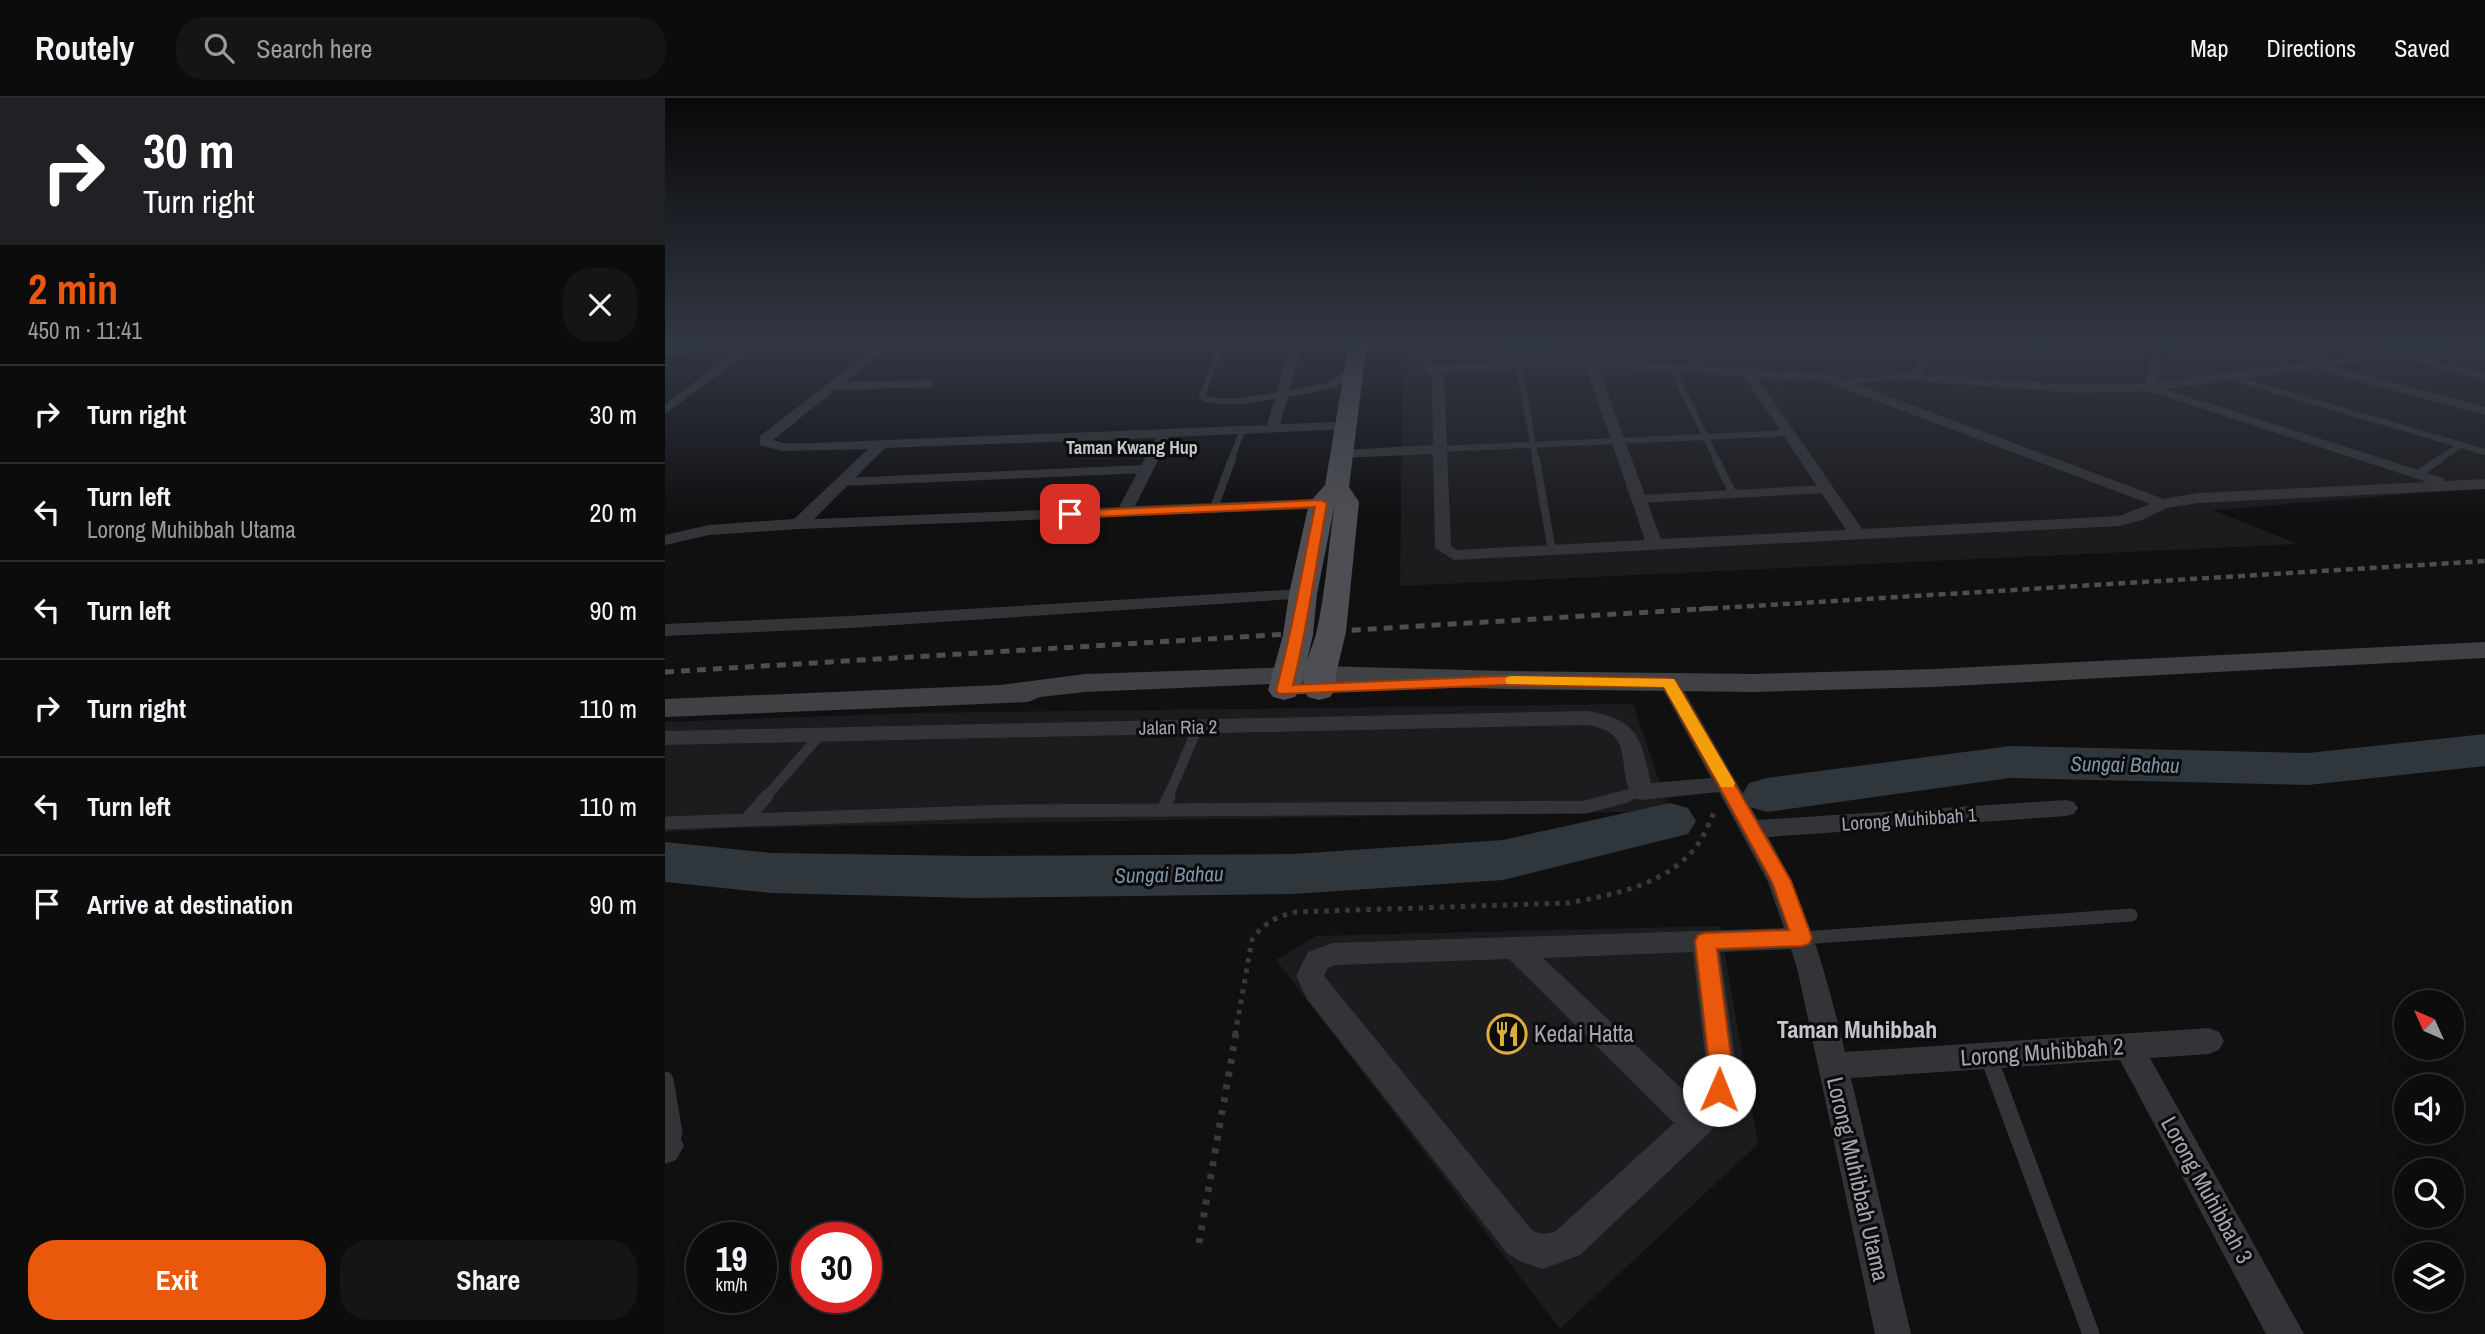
<!DOCTYPE html>
<meta charset="utf-8">
<style>
body{margin:0;font-family:"Archivo Narrow",sans-serif;background:#151516;color:#f1f3f6;height:100vh;display:flex;flex-direction:column;font-size:26px;white-space:nowrap}
*{box-sizing:border-box;margin:0}
p{font-size:23px;color:#9a9b9d}
.icon{flex:none;width:38px;height:38px;fill:none;stroke:currentColor;stroke-width:2;stroke-linecap:round;stroke-linejoin:round}
.map{position:relative;flex:1;overflow:hidden}
.drawer{display:flex;flex-direction:column;background:#0c0c0d;width:665px}
.drawer>*{flex:none}
.guide{background:#202124;color:#fff;overflow:hidden}
.needle{width:46px;rotate:315deg}
.tools{position:absolute;left:1729px;top:892px;display:grid;gap:14px}
.tools a{display:grid;place-items:center;width:70px;height:70px;border-radius:50%;background:#0c0c0d;box-shadow:0 4px 18px #0003,0 0 0 2px #2c2c2e;font-size:35px}
.speed{position:absolute;left:21px;top:1124px;display:flex;gap:14px;font-size:35px;font-weight:700;text-align:center}
.speed>*{display:grid;place-content:center;width:91px;height:91px;border-radius:50%;background:#0c0c0d;box-shadow:0 4px 18px #0003,0 0 0 2px #2c2c2e;line-height:1}
.speed small{font-size:18px;font-weight:400}
.speed .limit{border:10px solid #d22;background:#fff;color:#111}
.pin{position:absolute;display:grid;place-items:center;width:60px;height:60px;color:#fff;margin:-30px;border-radius:14px;box-shadow:0 4px 10px #0006}
.me{position:absolute;width:77px;margin:-38px;rotate:1deg;stroke-linejoin:round;filter:drop-shadow(0 0 5px #0008)}
.turn{display:flex;align-items:center;gap:24px;height:147px;padding:0 28px;font-size:32px}
.turn .icon{width:91px;height:91px;stroke-width:2.5}
.turn b{display:block;font-size:49px;line-height:60px}
.round{display:grid;place-items:center;flex:none;width:74px;height:74px;border-radius:28px;background:#151516}
.overview{display:flex;align-items:center;justify-content:space-between;height:119px;padding:0 28px}
h1{font-size:42px;font-weight:700;line-height:52px;color:#ea580c}
.primary-button{display:flex;gap:14px;margin-top:auto;padding:14px 28px}
.primary-button a{flex:1;height:80px;border-radius:28px;background:#ea580c;color:#fff;font-size:28px;font-weight:700;line-height:80px;text-align:center}
.primary-button a+a{background:#151516;color:#f1f3f6}
ul{padding:0;list-style:none}
li{display:flex;align-items:center;gap:21px;height:98px;padding:0 28px;border-top:2px solid #2c2c2e}
li div{flex:1}
li b{display:block;font-size:26px}
li em{font-style:normal}
header{display:flex;align-items:center;gap:42px;box-sizing:border-box;height:98px;padding:0 35px;background:#0c0c0d;border-bottom:2px solid #2c2c2e}
header strong{font-size:33px}
nav{display:flex;gap:38px;margin-inline-start:auto;font-size:24px}
.search{width:490px;height:63px;background:#151516;display:flex;align-items:center;gap:18px;box-sizing:border-box;padding:0 24px;border-radius:28px;color:#9a9b9d;font-size:26px}
main{display:flex;flex:1;min-height:0}
.map>svg:first-child{display:block}
.built{fill:#1c1c1e}
.lines{fill:none;stroke-linecap:round;stroke-linejoin:round}
.river{fill:#2f363c;fill-rule:evenodd}
.path-far1{stroke:#38393d;stroke-width:5;stroke-dasharray:4.5 6;stroke-linecap:butt}
.path{stroke:#38393d;stroke-width:7;stroke-dasharray:5 8;stroke-linecap:butt}
.lane-far4{stroke:#333438;stroke-width:6}
.lane-far3{stroke:#333438;stroke-width:8}
.lane-far2{stroke:#333438;stroke-width:10}
.lane-far1{stroke:#333438;stroke-width:13}
.lane{stroke:#333438;stroke-width:17}
.street{fill:#333438;fill-rule:evenodd}
.secondary{fill:#404145;fill-rule:evenodd}
.primary{fill:#4e4f54;fill-rule:evenodd}
.rail-far1{stroke:#4d4e52;stroke-width:4.5;stroke-dasharray:7 5;stroke-linecap:butt}
.rail{stroke:#4d4e52;stroke-width:5;stroke-dasharray:9 7;stroke-linecap:butt}
.route{fill:#ea580c;stroke:#983908;stroke-width:2}
.slow{fill:#f59e0b}
.labels{text-anchor:middle;stroke-width:6;stroke-linejoin:round;paint-order:stroke}
.far-neighbourhood-label{font-size:18px;font-weight:bold;fill:#c3c5cd;stroke:#0b0b0c}
.street-label{font-size:19px;fill:#a3a6b0;stroke:#0b0b0c}
.water-label{font-size:21px;font-style:italic;fill:#7d93a8;stroke:#0b0b0c}
.near-poi-label{font-size:23px;fill:#a3a6b0;stroke:#0b0b0c;text-anchor:start}
.near-street-label{font-size:23px;fill:#a3a6b0;stroke:#0b0b0c}
.near-neighbourhood-label{font-size:24px;font-weight:bold;fill:#c3c5cd;stroke:#0b0b0c}
</style>
<header>
<strong>Routely</strong>
<div class="search"><svg class="icon" aria-label="search" viewBox="0 0 24 24"><circle cx="10" cy="10" r="6"/><path d="M15 15l6 6"/></svg>Search here</div>
<nav><a>Map</a><a>Directions</a><a>Saved</a></nav>
</header>
<main>
<section class="drawer">
<div class="guide">
<div class="turn"><svg class="icon" aria-label="right" viewBox="0 0 24 24"><path d="M7 20v-9h11M14 6l5 5-5 5"/></svg><div><b>30 m</b>Turn right</div></div>
</div>
<div class="overview"><div><h1>2 min</h1><p>450 m · 11:41</p></div><a class="round"><svg class="icon" aria-label="close" viewBox="0 0 24 24"><path d="M6 6l12 12M18 6L6 18"/></svg></a></div>
<ul>
<li><svg class="icon" aria-label="right" viewBox="0 0 24 24"><path d="M7 20v-9h11M14 6l5 5-5 5"/></svg><div><b>Turn right</b></div><em>30 m</em></li>
<li><svg class="icon" aria-label="left" viewBox="0 0 24 24"><path d="M17 20v-9H6M10 6l-5 5 5 5"/></svg><div><b>Turn left</b><p>Lorong Muhibbah Utama</p></div><em>20 m</em></li>
<li><svg class="icon" aria-label="left" viewBox="0 0 24 24"><path d="M17 20v-9H6M10 6l-5 5 5 5"/></svg><div><b>Turn left</b></div><em>90 m</em></li>
<li><svg class="icon" aria-label="right" viewBox="0 0 24 24"><path d="M7 20v-9h11M14 6l5 5-5 5"/></svg><div><b>Turn right</b></div><em>110 m</em></li>
<li><svg class="icon" aria-label="left" viewBox="0 0 24 24"><path d="M17 20v-9H6M10 6l-5 5 5 5"/></svg><div><b>Turn left</b></div><em>110 m</em></li>
<li><svg class="icon" aria-label="arrive" viewBox="0 0 24 24"><path d="M6 21V4h12l-3 4 3 4H6"/></svg><div><b>Arrive at destination</b></div><em>90 m</em></li>
</ul>
<div class="primary-button"><a>Exit</a><a>Share</a></div>
</section>
<div class="map">
<svg width="1820" height="1236" viewBox="0 0 1820 1236">
<rect width="100%" height="100%" fill="#101011"/>
<!-- built -->
<path class="built" d="M738,245H1820V390L1547,412L1633,446L735,488Z
M968,606L1004,713L70,730L0,734V624L251,615Z
M1055,828L1093,1046L895,1231L611,862L651,838Z"/>
<g class="lines">
<!-- river -->
<path class="river" d="M1820,636V668L1643,687L1345,680L1102,714L1084,709L1077,697L1084,685L1102,680L1345,648L1643,655Z
M1005,705L1023,710L1031,723L1023,736L838,782L627,796L308,800L107,795L0,784V744L107,755L308,758L627,756L838,742Z"/>
<!-- path-far1 -->
<path class="path-far1" d="M570,937L587,842C598,825 612,818 631,814L903,805C948,797 1005,786 1033,746C1040,736 1045,723 1050,712"/>
<!-- path -->
<path class="path" d="M534,1145L571,935"/>
<!-- lane-far4 -->
<path class="lane-far4" d="M556,245L537,299C560,309 595,300 619,296
M811,245L878,251
M1069,245L1102,262
M1729,256L1820,279
M854,266L871,363
M1007,270L1052,363
M1561,278L1820,354
M776,351L1124,335
M566,363L577,333
M1772,363L1796,347"/>
<!-- lane-far3 -->
<path class="lane-far3" d="M871,361L887,453
M1051,361L1068,396
M1752,377L1775,361
M177,384L482,371
M974,401L1161,391
M549,410L567,361"/>
<!-- lane-far2 -->
<path class="lane-far2" d="M101,699L155,637
M503,699L533,629
M956,699L976,694"/>
<!-- lane-far1 -->
<path class="lane-far1" d="M498,712L504,698
M83,720L102,698
M0,725L345,713L921,709L962,698
M1137,840L1466,817"/>
<!-- lane -->
<path class="lane" d="M1324,960L1426,1236
M0,982L9,1035L4,1047"/>
<!-- street -->
<path class="street" d="M68,245H111L90,250L0,316V306L75,251L0,257V251Z
M216,245H229L180,284L264,282L270,286L268,289L170,292L108,342L118,345H148L602,327L626,245H638L625,292L660,285L685,270L695,273L669,290L623,299L615,326L681,324L686,325V331L505,339L470,408L672,400L680,405L672,410L134,431L44,437L0,447V437L44,427L129,421L203,351L117,353L95,347V338ZM491,340L454,409L149,421L220,350Z
M750,245H762L766,262L770,267L926,261L1163,276L1176,281L1246,275L1265,245H1277L1258,276L1414,287L1480,285L1488,245H1500L1492,284L1788,245H1818L1812,248L1667,268L1820,309V317L1656,273L1654,270L1500,291L1778,380L1780,383L1820,381V391L1533,405L1502,410L1477,422L1454,428L789,462L770,450L768,356L677,360L670,356L677,352L768,347L767,279L754,263ZM921,269L980,442L792,452L786,448L779,278L776,274ZM933,269L1079,278L1181,432L996,441ZM1092,279L1161,284L1485,406L1454,418L1197,431ZM1236,282L1414,295L1483,293L1762,384L1533,395L1499,401L1190,286Z
M638,491L647,496L644,500L184,530L0,538V526L184,518Z
M1004,578L1011,580L1014,584L1093,722L1401,702L1409,704L1413,710L1409,716L1401,718L1103,739C1143,809 1161,875 1180,954L1544,930L1554,934L1559,943L1554,952L1544,956L1485,960L1639,1236H1601L1455,962L1186,980L1246,1236H1210L1133,874L1126,851L1055,854L1072,974L1069,992L1057,1021L1043,1036L915,1157L878,1171L854,1163L842,1155L642,901L631,878L643,854L668,845L1119,830L1103,784L1054,694L976,702L968,700C949,668 973,635 922,627L0,647V633L922,613C972,621 976,639 986,685L1046,680L994,584L997,580ZM1028,854L1042,974L1039,992L1031,1004L878,860ZM844,861L1009,1025L891,1133C882,1137 874,1137 866,1131L659,878L663,870L670,867Z
M3,1033L14,1037L19,1048L11,1062L0,1066V1034Z"/>
<!-- secondary -->
<path class="secondary" d="M1820,544V560L1268,589L1089,594L839,591L655,584L420,594L375,599L363,604L0,619V601L335,587L420,576L655,568L839,573L1089,576L1268,571Z"/>
<!-- primary -->
<path class="primary" d="M684,245H702L684,389L694,404L681,534L671,576L670,592L665,599L654,602L643,599C631,582 646,554 651,536C661,494 663,448 670,405L652,496L648,537L635,592L630,599L619,602L608,599L603,592L618,537L624,496L644,405L660,387Z"/>
<!-- rail-far1 -->
<path class="rail-far1" d="M1022,512L1820,463"/>
<!-- rail -->
<path class="rail" d="M0,574L1051,510"/>
</g>
<!-- sky -->
<linearGradient id="sky" x2="0" y2="1"><stop stop-color="#090909"/><stop offset="0.59" stop-color="#313743"/><stop offset="1" stop-color="#313743" stop-opacity="0"/></linearGradient>
<rect width="1820" height="418" fill="url(#sky)"/>
<!-- route -->
<path class="route" d="M656,402L662,405C651,466 643,527 628,587L839,578L1004,580L1011,584L1126,783L1147,840L1144,846L1137,848L1052,851L1068,974L1062,1000L1054,1003L1046,1000L1043,992L1045,974L1030,843L1033,837L1040,835L1124,832L1107,784L999,589L839,587L614,596L611,592C628,532 637,470 650,409L405,420L399,416L405,413Z"/>
<!-- slow -->
<path class="slow" d="M847,578L1009,581L1070,685L1068,689H1056L999,589L842,586L840,582L842,579Z"/>
<!-- icons -->
<defs>
<g id="restaurant-ring" transform="scale(2.0125)"><circle r="9.5" fill="#0b0b0c" stroke="#dcac3d" stroke-width="1.5"/><path d="M-5-6h1v4h1v-4h1v4h1v-4h1v5L-1.5 .5V6h-2V.5L-5-1ZM5-6V6H3V1.5H1.5Q1.5-4 5-6Z" fill="#dcac3d"/></g>
</defs>
<g fill-rule="evenodd">
<use href="#restaurant-ring" x="842" y="936"/>
</g>
<g class="labels">
<!-- far-neighbourhood labels -->
<g class="far-neighbourhood-label">
<text x="467" y="356">Taman Kwang Hup</text>
</g>
<!-- street labels -->
<g class="street-label">
<text transform="translate(513 629) rotate(-1)" y="7">Jalan Ria 2</text>
<text transform="translate(1244 721) rotate(-4)" y="7">Lorong Muhibbah 1</text>
</g>
<!-- water labels -->
<g class="water-label">
<text transform="translate(1460 667) rotate(1)" y="7">Sungai Bahau</text>
<text transform="translate(504 777) rotate(-1)" y="7">Sungai Bahau</text>
</g>
<!-- near-poi labels -->
<g class="near-poi-label">
<text x="869" y="944">Kedai Hatta</text>
</g>
<!-- near-street labels -->
<g class="near-street-label">
<text transform="translate(1377 954) rotate(-4)" y="8">Lorong Muhibbah 2</text>
<text transform="translate(1193 1081) rotate(77)" y="8">Lorong Muhibbah Utama</text>
<text transform="translate(1542 1092) rotate(61)" y="8">Lorong Muhibbah 3</text>
</g>
<!-- near-neighbourhood labels -->
<g class="near-neighbourhood-label">
<text x="1192" y="940">Taman Muhibbah</text>
</g>
</g>
</svg>
<div class="tools">
<a><svg class="needle" viewBox="-14 -14 28 28"><path d="M0-13l5 13h-10z" fill="#e53935"/><path d="M0 13l5-13h-10z" fill="#9a9b9d"/></svg></a>
<a><svg class="icon" aria-label="sound" viewBox="0 0 24 24"><path d="M4 9h4l5-4v14l-5-4H4zM17 9q2 3 0 6"/></svg></a>
<a><svg class="icon" aria-label="search" viewBox="0 0 24 24"><circle cx="10" cy="10" r="6"/><path d="M15 15l6 6"/></svg></a>
<a><svg class="icon" aria-label="layers" viewBox="0 0 24 24"><path d="M12 4l9 5-9 5-9-5zM3 14l9 5 9-5"/></svg></a>
</div>
<div class="speed"><div>19<small>km/h</small></div><div class="limit">30</div></div>
<div class="pin" style="left:405px;top:416px;background:#d93025"><svg class="icon" aria-label="arrive" viewBox="0 0 24 24"><path d="M6 21V4h12l-3 4 3 4H6"/></svg></div>
<svg class="me" style="left:1054px;top:992px" viewBox="-20 -20 40 40"><circle r="19" fill="#fff"/><path d="M0-13L10 11 0 6-10 11z" fill="#ea580c"/></svg>
</div>
</main>
